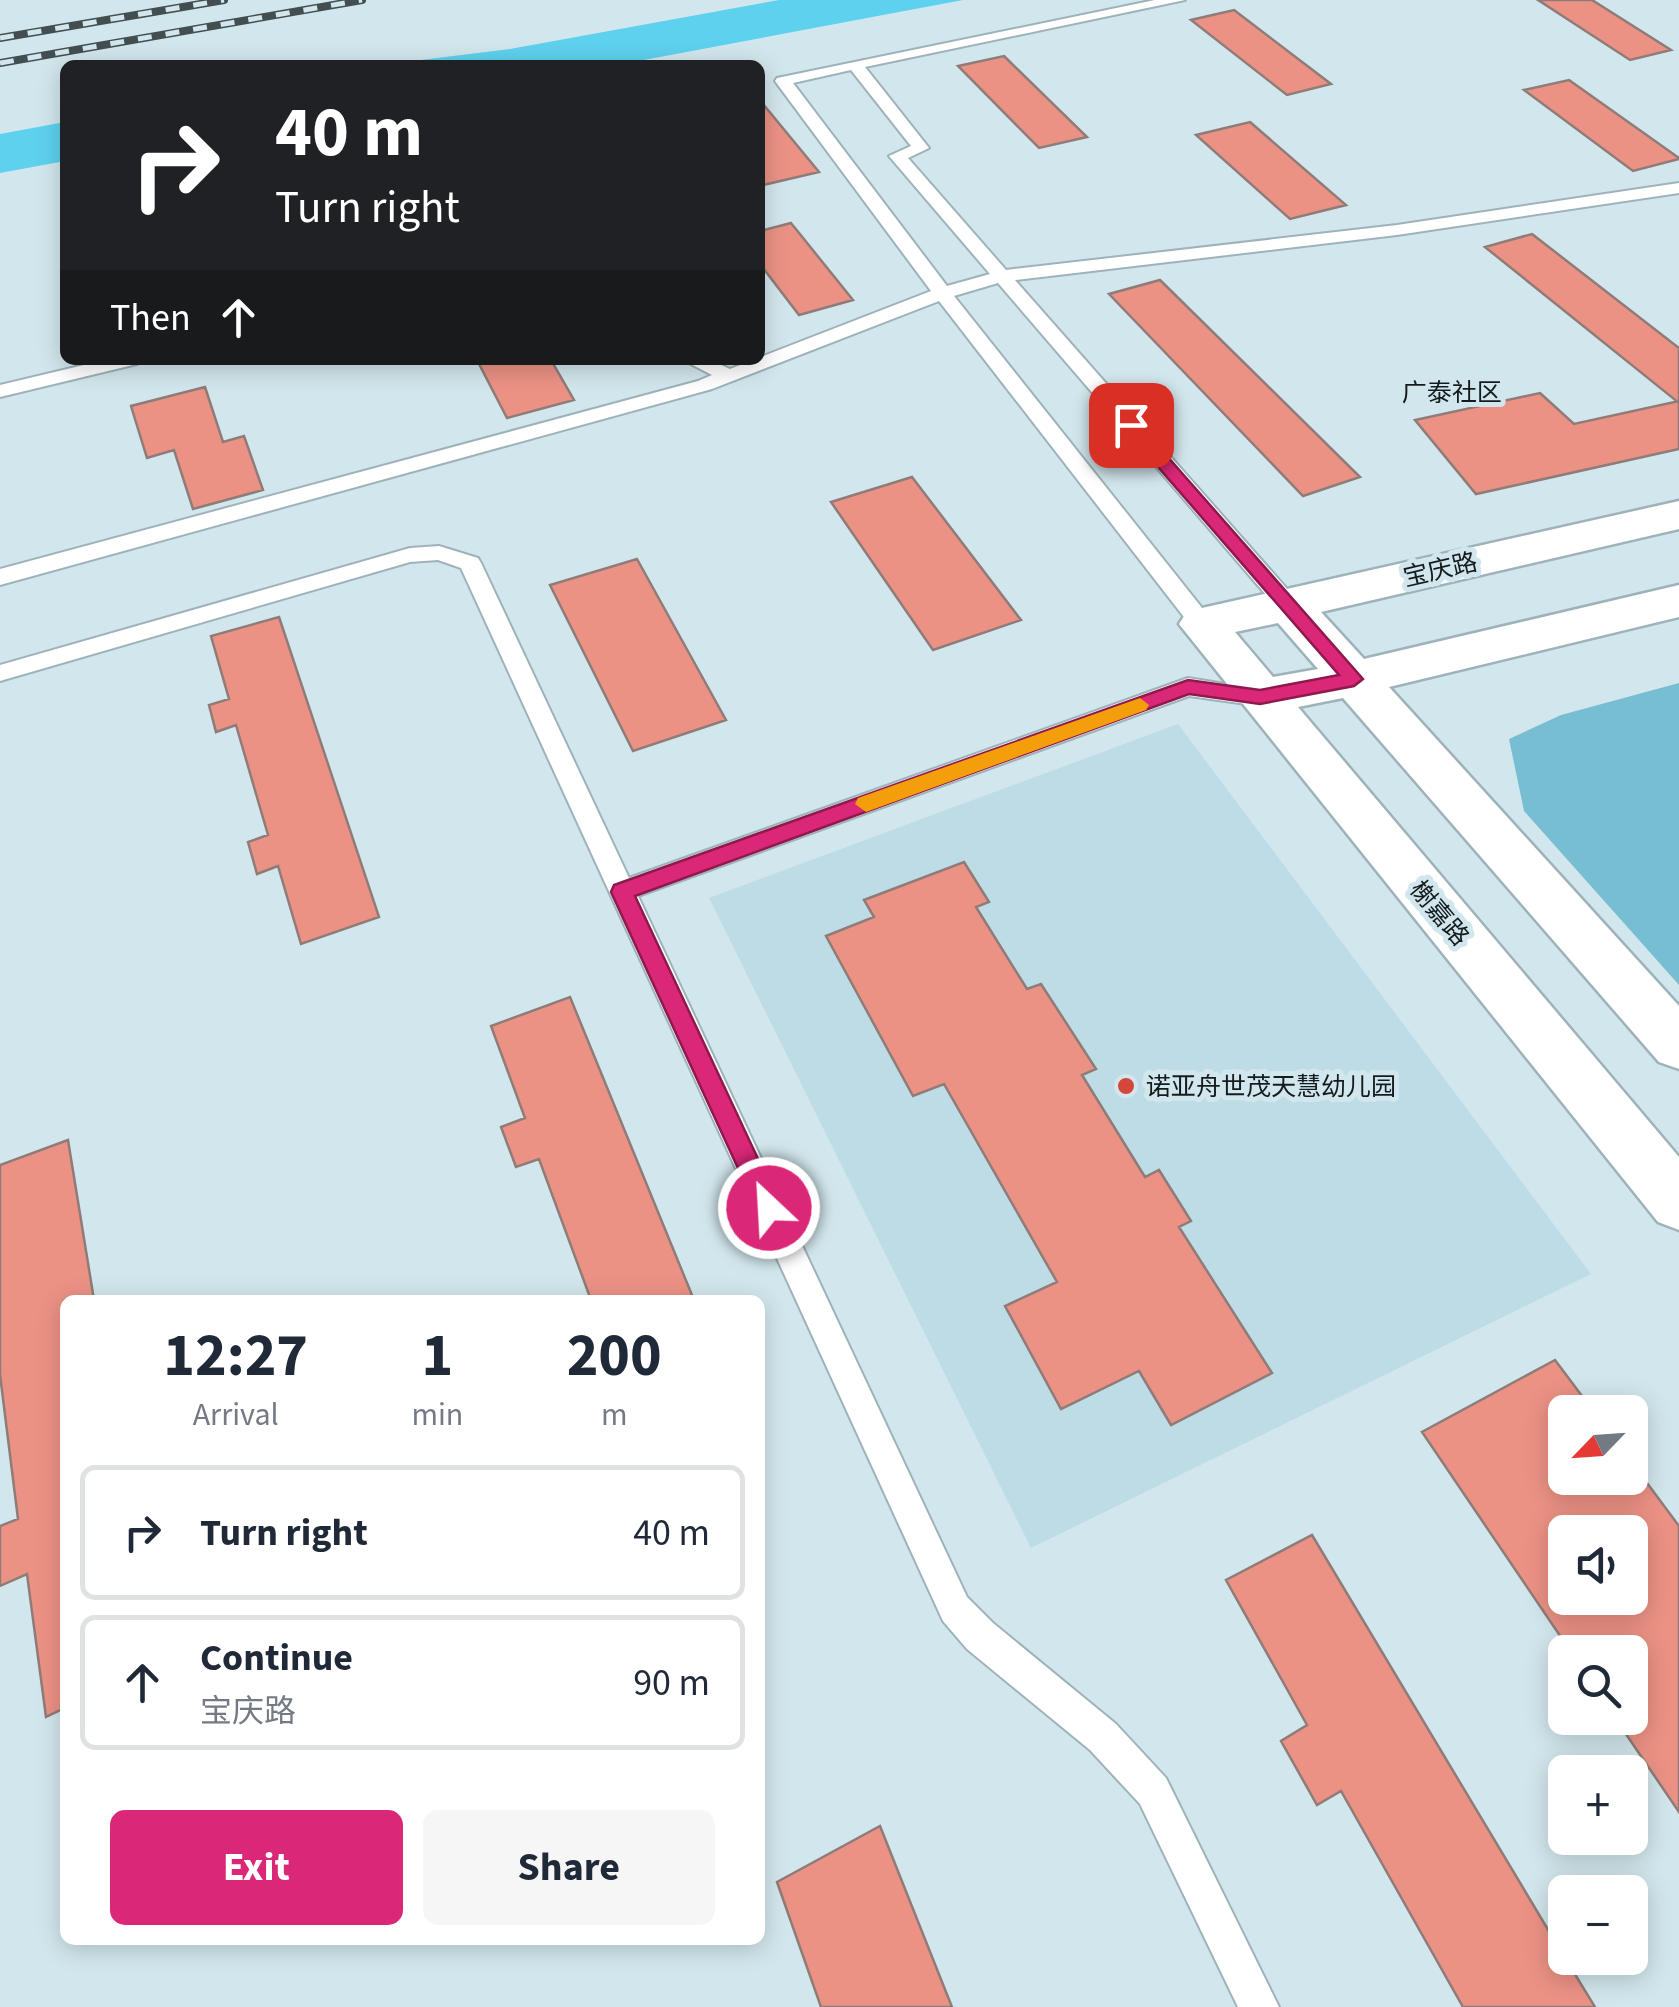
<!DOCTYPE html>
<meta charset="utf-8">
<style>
body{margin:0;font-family:"Source Sans 3","Noto Sans SC",sans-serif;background:#f6f6f7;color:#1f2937;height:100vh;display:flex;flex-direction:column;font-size:38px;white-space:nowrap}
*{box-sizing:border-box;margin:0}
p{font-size:32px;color:#747a83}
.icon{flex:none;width:55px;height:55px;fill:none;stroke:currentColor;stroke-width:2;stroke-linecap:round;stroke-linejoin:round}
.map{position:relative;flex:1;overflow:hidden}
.panel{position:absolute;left:60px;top:1295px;width:705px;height:650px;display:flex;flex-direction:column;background:#fff;border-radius:15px;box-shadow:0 5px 25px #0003}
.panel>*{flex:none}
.hud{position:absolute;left:60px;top:60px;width:705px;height:305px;border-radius:15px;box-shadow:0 5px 25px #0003;background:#202124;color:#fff;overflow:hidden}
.needle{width:65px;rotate:245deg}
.controls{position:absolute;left:1548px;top:1395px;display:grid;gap:20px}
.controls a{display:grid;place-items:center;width:100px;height:100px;border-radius:15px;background:#fff;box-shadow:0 5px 25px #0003;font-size:50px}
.pin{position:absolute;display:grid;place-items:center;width:85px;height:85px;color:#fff;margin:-42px;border-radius:20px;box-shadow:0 5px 15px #0006}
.me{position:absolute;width:110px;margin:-55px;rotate:335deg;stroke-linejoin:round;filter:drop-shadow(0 0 8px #0008)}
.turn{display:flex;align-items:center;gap:35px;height:210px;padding:0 50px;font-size:45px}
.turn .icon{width:130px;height:130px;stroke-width:2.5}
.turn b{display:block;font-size:70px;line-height:85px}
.then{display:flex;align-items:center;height:95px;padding:0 50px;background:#0003;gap:20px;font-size:38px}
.eta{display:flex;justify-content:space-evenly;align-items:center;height:170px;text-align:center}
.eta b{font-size:60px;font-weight:700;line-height:70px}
.cta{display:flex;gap:20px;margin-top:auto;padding:20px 50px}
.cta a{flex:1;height:115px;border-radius:15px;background:#db2777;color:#fff;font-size:40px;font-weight:700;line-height:115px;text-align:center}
.cta a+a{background:#f6f6f7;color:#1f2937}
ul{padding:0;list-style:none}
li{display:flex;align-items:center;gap:30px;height:135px;margin:0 20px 15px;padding:0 30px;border:5px solid #e0e1e3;border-radius:15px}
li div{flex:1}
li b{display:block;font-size:38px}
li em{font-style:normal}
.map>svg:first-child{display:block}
.built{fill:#bedce5}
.green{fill:#77bed2}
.water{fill:#5ed1ef}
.building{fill:#ec9285;stroke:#8f7c79;stroke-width:2.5;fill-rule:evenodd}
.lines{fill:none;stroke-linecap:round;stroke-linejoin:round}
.service-casing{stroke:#9eb3b9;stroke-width:4}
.secondary-casing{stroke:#9eb3b9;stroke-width:5}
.service{fill:#fff;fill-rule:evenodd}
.secondary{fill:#fff;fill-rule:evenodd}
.rail-casing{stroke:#434e51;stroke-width:8}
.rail{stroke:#d2e7ed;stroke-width:5;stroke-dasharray:14;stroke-linecap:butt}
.route{fill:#db2777;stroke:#8e194d;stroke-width:2.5}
.slow{fill:#f59e0b}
.poi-dot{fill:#d5473a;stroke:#d2e7ed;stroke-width:4}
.labels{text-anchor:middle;stroke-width:10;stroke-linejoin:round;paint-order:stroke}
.far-quarter-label{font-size:25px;fill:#131b1d;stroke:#d2e7ed}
.street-label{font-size:25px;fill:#131b1d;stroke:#d2e7ed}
.poi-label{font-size:25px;fill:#131b1d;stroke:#d2e7ed;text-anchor:start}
</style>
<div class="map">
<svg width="1679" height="2007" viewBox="0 0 1679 2007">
<rect width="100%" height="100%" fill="#d2e7ed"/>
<!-- built -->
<path class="built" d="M1178,724L1591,1274L1031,1548L709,898Z"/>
<!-- green -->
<path class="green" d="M1679,683V985L1524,811L1509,739L1561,715Z"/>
<!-- water -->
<path class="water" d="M779,0H963L617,65H380L510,49Z
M65,122V161L0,173V134Z"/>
<!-- building -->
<path class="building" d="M1538,0H1592L1671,50L1630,60Z
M1234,10L1331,84L1287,95L1191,20Z
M1004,56L1087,137L1039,148L958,66Z
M1569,80L1679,158V159L1633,171L1524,90Z
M763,104L819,172L763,185L760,181Z
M1250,122L1346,205L1290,219L1196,135Z
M791,223L853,300L799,315L760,264V231Z
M1532,234L1679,348V403L1485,247Z
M1160,280L1360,477L1303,496L1109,294Z
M477,360H551L574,400L507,418Z
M205,387L223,442L244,436L263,490L193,509L174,450L147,458L131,406Z
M1540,393L1574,424L1679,401V449L1476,494L1415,420Z
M912,477L1021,620L933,650L831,502Z
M637,559L726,720L633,751L550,585Z
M279,617L379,917L301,944L278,866L257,874L248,842L268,835L236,725L216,732L209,705L229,699L211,636Z
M964,862L989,902L976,907L1027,989L1041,984L1096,1069L1082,1075L1145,1177L1159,1170L1191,1221L1179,1227L1272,1373L1171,1425L1139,1371L1061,1409L1005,1306L1057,1282L944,1084L913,1096L826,936L874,917L864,900Z
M570,997L694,1300H591L539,1159L516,1167L501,1127L525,1118L491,1026Z
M68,1140L94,1300H65V1708L46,1717L27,1574L0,1586V1526L18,1519L0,1375V1165Z
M1555,1360L1594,1412H1565V1478H1630V1460L1679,1526V1812L1615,1718H1630V1652H1571L1422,1432ZM1565,1532H1630V1598H1565Z
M1312,1535L1565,1958L1595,2007H1463L1341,1791L1317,1805L1281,1741L1307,1725L1226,1580Z
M880,1826L952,2007H821L777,1882Z"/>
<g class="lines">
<!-- service casing -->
<g class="service-casing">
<path id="service" d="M1155,0H1185L865,67L929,148L908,158L1006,270L1397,225L1679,183V193L1397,235L1015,280L1295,598L1298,604L1295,610H1279L998,283L954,296L1210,618L1213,624L1210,630H1194L939,301L712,389L0,585V569L698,381L712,375L683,360H710L730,369L931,291L775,81L777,78ZM851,70L911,146L889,156L990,274L947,286L793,83Z
M105,360H140L137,364L0,397V385Z
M439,546L478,558L481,563L629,878L1188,678L1269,691L1273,697L1261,706L1189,696L638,896L967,1597L993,1623L1116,1724L1166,1778L1279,2007H1238L1140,1804L1090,1750L967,1649L943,1621L461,568L438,560L410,562L0,681V665L410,548Z"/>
</g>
<!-- secondary casing -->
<g class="secondary-casing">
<path id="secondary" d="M1679,501V529L1321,612L1364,659L1679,585V617L1389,687L1679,1006V1069L1659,1062L1343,698L1298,707L1679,1157V1230L1658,1222L1179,624L1186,613L1202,608ZM1278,623L1318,669L1273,677L1235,632Z"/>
</g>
<!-- service -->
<use href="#service" class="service"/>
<!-- secondary -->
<use href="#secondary" class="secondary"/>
<!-- rail casing -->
<g class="rail-casing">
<path id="rail" d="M0,38L224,0
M0,63L362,0"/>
</g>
<!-- rail -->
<use href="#rail" class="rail"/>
</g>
<!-- route -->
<path class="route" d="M1131,420L1137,422L1363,679L1354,686L1260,704L1189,694L635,896L781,1208L778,1216L769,1220L760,1216L611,892L614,885L1188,680L1260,690L1339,675L1125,429V422Z"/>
<!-- slow -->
<path class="slow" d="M1140,698L1149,705L1146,710L866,812L855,804L858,798Z"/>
<!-- markers -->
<circle class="poi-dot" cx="1126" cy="1086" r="10"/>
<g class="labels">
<!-- far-quarter labels -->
<g class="far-quarter-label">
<text x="1452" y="401">广泰社区</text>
</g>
<!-- street labels -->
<g class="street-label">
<text transform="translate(1440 569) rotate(-13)" y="9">宝庆路</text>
<text transform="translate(1440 913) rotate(50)" y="9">榭嘉路</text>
</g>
<!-- poi labels -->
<g class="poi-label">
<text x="1146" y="1095">诺亚舟世茂天慧幼儿园</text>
</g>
</g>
</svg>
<div class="controls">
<a><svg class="needle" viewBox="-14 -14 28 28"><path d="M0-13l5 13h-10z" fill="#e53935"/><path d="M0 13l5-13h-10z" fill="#747a83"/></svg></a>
<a><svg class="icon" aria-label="sound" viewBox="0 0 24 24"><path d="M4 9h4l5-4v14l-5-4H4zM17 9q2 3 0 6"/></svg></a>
<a><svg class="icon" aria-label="search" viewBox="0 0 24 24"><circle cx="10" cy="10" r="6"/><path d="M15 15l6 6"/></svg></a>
<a>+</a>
<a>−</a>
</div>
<div class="pin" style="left:1131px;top:425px;background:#d93025"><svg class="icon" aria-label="arrive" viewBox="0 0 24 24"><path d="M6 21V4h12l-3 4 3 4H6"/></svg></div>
<svg class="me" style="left:769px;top:1208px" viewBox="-20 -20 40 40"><circle r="17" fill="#db2777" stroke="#fff" stroke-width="3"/><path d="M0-11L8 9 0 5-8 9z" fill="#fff"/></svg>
<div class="hud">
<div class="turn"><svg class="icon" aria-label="right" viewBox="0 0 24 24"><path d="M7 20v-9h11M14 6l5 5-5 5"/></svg><div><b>40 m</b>Turn right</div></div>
<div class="then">Then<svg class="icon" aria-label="ahead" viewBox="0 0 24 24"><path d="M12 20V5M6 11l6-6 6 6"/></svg></div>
</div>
<section class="panel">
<div class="eta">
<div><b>12:27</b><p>Arrival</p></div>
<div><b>1</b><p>min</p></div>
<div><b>200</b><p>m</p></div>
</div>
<ul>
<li><svg class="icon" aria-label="right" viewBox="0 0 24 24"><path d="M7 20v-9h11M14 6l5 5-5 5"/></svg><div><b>Turn right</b></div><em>40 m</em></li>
<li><svg class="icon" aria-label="ahead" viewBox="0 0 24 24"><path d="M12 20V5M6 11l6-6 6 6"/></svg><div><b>Continue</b><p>宝庆路</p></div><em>90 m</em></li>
</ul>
<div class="cta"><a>Exit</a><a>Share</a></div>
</section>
</div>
